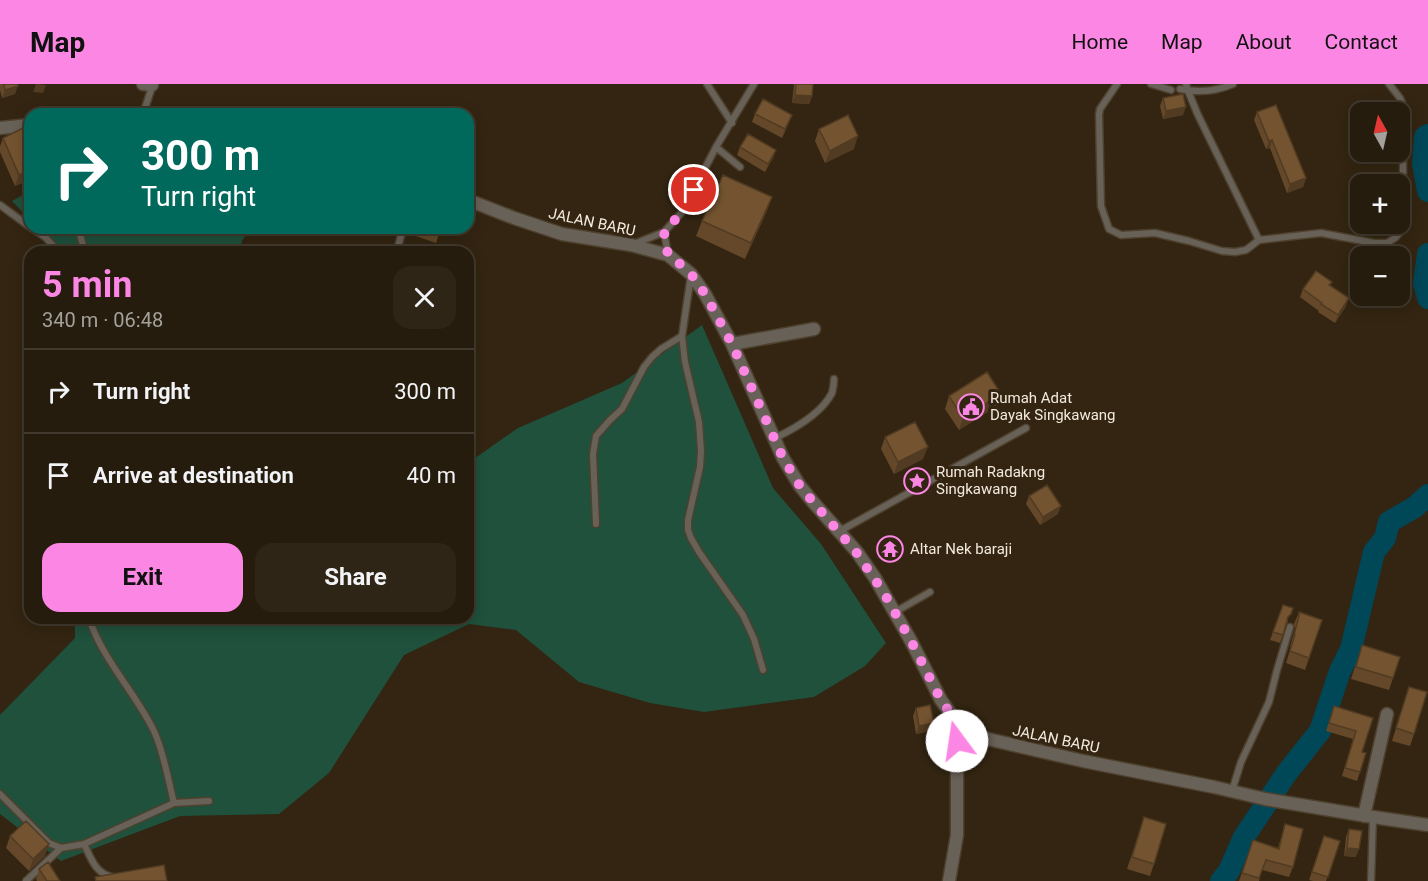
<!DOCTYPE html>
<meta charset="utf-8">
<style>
body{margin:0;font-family:Roboto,sans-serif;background:#2e2516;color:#f1f3f6;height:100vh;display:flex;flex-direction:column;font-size:22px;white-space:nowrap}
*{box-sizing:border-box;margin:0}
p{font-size:20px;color:#a4a19d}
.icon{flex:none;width:33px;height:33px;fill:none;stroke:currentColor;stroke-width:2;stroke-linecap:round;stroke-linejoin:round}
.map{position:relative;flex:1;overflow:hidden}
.details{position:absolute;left:24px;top:162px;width:450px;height:378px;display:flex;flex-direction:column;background:#261c0d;border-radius:18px;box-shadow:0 3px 15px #0003,0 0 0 2px #423a2e}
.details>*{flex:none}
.guide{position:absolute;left:24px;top:24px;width:450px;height:126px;border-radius:18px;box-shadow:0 3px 15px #0003,0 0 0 2px #423a2e;background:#00695c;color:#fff;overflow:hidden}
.needle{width:39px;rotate:352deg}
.buttons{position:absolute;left:1350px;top:18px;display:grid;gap:12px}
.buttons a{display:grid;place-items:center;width:60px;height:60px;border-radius:12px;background:#261c0d;box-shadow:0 3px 15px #0003,0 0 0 2px #423a2e;font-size:30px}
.pin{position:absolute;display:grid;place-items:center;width:51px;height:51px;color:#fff;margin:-26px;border:3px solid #fff;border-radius:50%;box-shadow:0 2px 6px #0007}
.me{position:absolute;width:66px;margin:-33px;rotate:346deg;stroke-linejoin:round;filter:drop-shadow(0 0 4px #0008)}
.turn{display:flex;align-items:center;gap:21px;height:126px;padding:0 18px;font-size:27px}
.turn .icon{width:78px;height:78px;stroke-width:2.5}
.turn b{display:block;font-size:42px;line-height:51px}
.round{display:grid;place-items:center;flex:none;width:63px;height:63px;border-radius:18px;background:#2e2516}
.summary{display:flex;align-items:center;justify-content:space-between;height:102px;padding:0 18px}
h1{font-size:36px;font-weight:700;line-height:45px;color:#fc86e4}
.cta{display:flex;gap:12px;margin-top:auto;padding:12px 18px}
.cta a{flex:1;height:69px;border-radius:18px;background:#fc86e4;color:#111;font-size:24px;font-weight:700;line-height:69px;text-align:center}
.cta a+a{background:#2e2516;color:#f1f3f6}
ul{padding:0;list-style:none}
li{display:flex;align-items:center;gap:18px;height:84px;padding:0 18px;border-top:2px solid #423a2e}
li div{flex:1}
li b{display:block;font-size:22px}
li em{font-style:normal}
header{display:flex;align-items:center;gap:36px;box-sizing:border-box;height:84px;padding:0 30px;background:#fc86e4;color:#111}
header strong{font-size:28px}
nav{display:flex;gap:33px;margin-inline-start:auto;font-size:21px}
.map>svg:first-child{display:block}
.green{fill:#1f513c}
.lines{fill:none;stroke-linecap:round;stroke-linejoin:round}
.river{stroke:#004758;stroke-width:22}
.lane-casing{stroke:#4e412e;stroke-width:9}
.street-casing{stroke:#4e412e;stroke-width:15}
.lane{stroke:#686158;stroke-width:6}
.street{stroke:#686158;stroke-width:12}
.wall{fill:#644829}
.shaded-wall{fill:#513b22}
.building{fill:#745430;stroke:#513b22;stroke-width:1.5}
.route{stroke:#fc86e4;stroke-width:10;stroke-dasharray:0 18}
.labels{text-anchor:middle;stroke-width:6;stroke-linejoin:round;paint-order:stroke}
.street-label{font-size:15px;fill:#f3eadd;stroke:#332511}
.poi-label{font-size:15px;fill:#f3eadd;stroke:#332511;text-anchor:start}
</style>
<header>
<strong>Map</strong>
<nav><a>Home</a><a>Map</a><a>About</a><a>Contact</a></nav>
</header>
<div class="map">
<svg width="1428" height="797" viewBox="0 0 1428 797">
<rect width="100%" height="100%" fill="#332511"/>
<!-- green -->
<path class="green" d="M30,107V136L12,117Z
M38,144H250L242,157L239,168H62Z
M702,241L773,404L821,460L886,559L865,582L814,613L704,628L650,619L579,598L516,546L469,540L404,571L329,689L279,730L180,732L61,777L0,730V631L75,554V534H468V379L518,344L622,299Z"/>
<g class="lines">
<!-- river -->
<path class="river" d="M1428,51L1425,53L1423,79L1428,107
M1428,170L1424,199L1428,214
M1221,797L1229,787L1244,753L1286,690L1320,647L1340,587L1351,565L1374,468L1385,454L1389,438L1415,423L1428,411"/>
<!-- lane casing -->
<g class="lane-casing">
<path id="lane" d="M707,0L732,39
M1117,0L1100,25L1099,30L1101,122L1109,145L1121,151L1155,149L1189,157L1222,167L1235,168L1246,166L1259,156L1321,149L1374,159H1387L1395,154L1402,146L1406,134L1403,99V63L1406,32L1404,24L1400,14L1389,0
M1151,0L1171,6
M1186,0L1188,7L1198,31L1259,156
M1180,5C1199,9 1215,8 1233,0
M143,30L153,0
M716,63L740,83
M0,121L30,143
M32,144L45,153L59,168
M78,144L85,168
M634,160L664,148
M397,167L403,144
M668,171L664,148L683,127L716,63L754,0
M691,191L682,252L685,278L699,338L701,367L700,383L688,436V446L691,454L699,468L743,531L754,555L763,586
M775,354C794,345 821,330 832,309C833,305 834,300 834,295
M596,440L593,370L596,352L610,336L622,325L644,283L652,273L661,265L682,252
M838,448L1026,344
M895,528L930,508
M89,534C102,575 135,608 154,647C164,669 168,695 174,719
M1232,707L1241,678L1269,618L1277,586L1290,543
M0,710L49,759L61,764L84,760L174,719L209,717
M84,760C91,774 95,789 112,793
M26,797L61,764
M1371,797L1373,733"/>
</g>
<!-- street casing -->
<g class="street-casing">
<path id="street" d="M143,0L152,1
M0,44L30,41
M468,116L514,134L562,150L631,161L668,171L691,190L705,210L732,260L783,374L800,402L813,418L857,468L875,494L911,557L941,616L957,639L981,653L992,656L1083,677L1214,703L1265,715L1373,733L1428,741
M732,260L814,245
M1364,732L1387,630
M949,797L957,751V639"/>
</g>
<!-- lane -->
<use href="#lane" class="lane"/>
<!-- street -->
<use href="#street" class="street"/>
</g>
<!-- wall -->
<path class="wall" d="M0,0H17L15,10L2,14L0,6Z
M794,0H813L812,12L809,20L792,19Z
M1163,14L1183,31L1163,35L1160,22Z
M1257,28L1306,94L1303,103L1287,109L1270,64L1266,65L1254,36Z
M755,30L792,31L789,39L782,54L752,38Z
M819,45L854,65L825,79L815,57Z
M30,53V96L15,102L0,68V62L3,54Z
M740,63L776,66L773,74L765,88L737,71Z
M772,113L766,129L745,175L696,152L702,137Z
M408,144H441L436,159L407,149Z
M1330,202L1346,222L1335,239L1318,228L1319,227L1300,213L1303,205Z
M1001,310L997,322L959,346L945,325L949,312Z
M885,353L923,375L894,390L881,365Z
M1029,412L1058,430L1040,441L1026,420Z
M1283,521L1288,538L1286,541L1280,559L1270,556Z
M1299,528L1322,536L1305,586L1286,579L1291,563H1290L1295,545L1294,540Z
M1362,561L1393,594L1389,606L1351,595Z
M1409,603L1414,650L1410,662L1392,657Z
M1334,622L1373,634L1362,668L1360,688L1357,697L1342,692L1353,655L1326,647Z
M916,624L931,647L916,650L913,632Z
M1144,733L1154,780L1150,792L1127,785Z
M1285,740L1293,783L1289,793L1262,786L1259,797H1239L1253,756L1278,764Z
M1349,745L1356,773L1344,772L1346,753Z
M10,752L45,772L29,787L6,764Z
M1324,752L1340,757L1326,797H1313L1309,796Z
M39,785L60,797H37L36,795Z"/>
<!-- shaded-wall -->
<path class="shaded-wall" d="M36,0L46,1L43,9L33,8Z
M18,2L15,10L2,14L5,6Z
M795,11L812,12L809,20L792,19Z
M1186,23L1183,31L1163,35L1166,27Z
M792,31L789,39L782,54L785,45Z
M858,52L854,65L825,79L830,67Z
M1272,56L1270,64L1266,65L1269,57Z
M776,66L773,74L765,88L768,80Z
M30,86V96L15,102L19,91Z
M1306,94L1303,103L1287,109L1290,100Z
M772,113L766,129L745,175L751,159Z
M1349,214L1346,222L1335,239L1338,231Z
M1001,310L997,322L959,346L963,334Z
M928,363L923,375L894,390L898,378Z
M1061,422L1058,430L1040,441L1043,433Z
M934,639L931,647L916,650L919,642Z
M49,760L45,772L29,787L33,775Z
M1347,764L1359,765L1356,773L1344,772Z"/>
<!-- building -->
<path class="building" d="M4,0H17L18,2L5,6Z
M796,0H813L812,12L795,11Z
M1183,10L1186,23L1166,27L1163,14Z
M763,15L792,31L785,45L755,30Z
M1276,21L1306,94L1290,100L1272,56L1269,57L1257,28Z
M410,24V30H369V26Z
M848,31L858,52L830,67L819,45Z
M25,43L30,53V86L19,91L3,54Z
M748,50L776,66L768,80L740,63Z
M468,63L472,66L468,71Z
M723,91L772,113L751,159L702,137Z
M433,144H441L440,147Z
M1316,187L1332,198L1329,201L1349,214L1338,231L1321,220L1322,219L1303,205Z
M987,288L1001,310L963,334L949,312Z
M915,338L928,363L898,378L885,353Z
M1047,401L1061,422L1043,433L1029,412Z
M1283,521L1293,524L1291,530L1288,533L1283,551L1273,548Z
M1299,528L1322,536L1309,574L1290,567L1295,551H1294L1299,532Z
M1362,561L1400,573L1393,594L1356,583Z
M1409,603L1427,608L1414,650L1396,644Z
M930,621L934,639L919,642L916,624Z
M1334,622L1373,634L1362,668L1366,669L1360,688L1345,684L1356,647L1329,639Z
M1144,733L1166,740L1154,780L1132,773Z
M26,737L49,760L33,775L10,752Z
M1285,740L1303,745L1293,783L1266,776L1259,794L1242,789L1253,756L1279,765Z
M1349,745L1362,747L1359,765L1347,764Z
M1324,752L1340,757L1328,793L1312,788Z
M48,778L60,797H47L39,785Z
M164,781L167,797H96L95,793Z"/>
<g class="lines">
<!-- route -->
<path class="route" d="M694,106L683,127L664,148L668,171L680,180L691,190L705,210L732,260L783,374L800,402L813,418L856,468L884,509L911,557L941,616L957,639V657"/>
</g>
<!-- icons -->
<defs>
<g id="civic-ring" transform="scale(1.35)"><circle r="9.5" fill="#332511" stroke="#fc86e4" stroke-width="1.5"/><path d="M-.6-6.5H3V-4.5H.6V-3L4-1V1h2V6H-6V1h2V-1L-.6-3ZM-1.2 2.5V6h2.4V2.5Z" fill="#fc86e4"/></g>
<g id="sight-ring" transform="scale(1.35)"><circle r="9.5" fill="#332511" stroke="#fc86e4" stroke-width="1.5"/><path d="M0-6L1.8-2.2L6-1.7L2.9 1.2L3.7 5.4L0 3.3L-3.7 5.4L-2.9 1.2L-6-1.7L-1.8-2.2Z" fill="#fc86e4"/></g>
<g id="temple-ring" transform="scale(1.35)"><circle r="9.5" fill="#332511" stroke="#fc86e4" stroke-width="1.5"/><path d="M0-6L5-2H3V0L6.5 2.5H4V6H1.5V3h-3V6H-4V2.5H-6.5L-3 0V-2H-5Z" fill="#fc86e4"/></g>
</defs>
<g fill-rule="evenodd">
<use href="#civic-ring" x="971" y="323"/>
<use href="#sight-ring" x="917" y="397"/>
<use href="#temple-ring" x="890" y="465"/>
</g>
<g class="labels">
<!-- street labels -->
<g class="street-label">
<text transform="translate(592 138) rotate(12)" y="5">JALAN BARU</text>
<text transform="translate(1056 655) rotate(12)" y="5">JALAN BARU</text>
</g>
<!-- poi labels -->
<g class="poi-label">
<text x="990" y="319">Rumah Adat<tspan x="990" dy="17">Dayak Singkawang</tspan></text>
<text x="936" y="393">Rumah Radakng<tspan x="936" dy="17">Singkawang</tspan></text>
<text x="910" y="470">Altar Nek baraji</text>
</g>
</g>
</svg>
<div class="buttons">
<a><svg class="needle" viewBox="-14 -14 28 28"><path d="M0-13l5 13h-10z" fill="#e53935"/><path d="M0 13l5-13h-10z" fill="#a4a19d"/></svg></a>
<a>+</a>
<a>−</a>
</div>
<div class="pin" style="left:694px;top:106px;background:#d93025"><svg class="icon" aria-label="arrive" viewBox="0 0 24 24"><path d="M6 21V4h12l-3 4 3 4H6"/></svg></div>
<svg class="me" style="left:957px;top:657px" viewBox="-20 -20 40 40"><circle r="19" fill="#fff"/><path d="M0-13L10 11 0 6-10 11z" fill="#fc86e4"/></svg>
<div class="guide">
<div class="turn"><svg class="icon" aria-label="right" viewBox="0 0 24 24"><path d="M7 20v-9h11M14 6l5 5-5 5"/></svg><div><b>300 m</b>Turn right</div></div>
</div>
<section class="details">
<div class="summary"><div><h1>5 min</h1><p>340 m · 06:48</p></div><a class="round"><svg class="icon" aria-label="close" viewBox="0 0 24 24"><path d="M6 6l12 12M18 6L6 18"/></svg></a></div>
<ul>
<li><svg class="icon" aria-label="right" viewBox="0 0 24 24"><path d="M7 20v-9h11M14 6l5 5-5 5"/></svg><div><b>Turn right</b></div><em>300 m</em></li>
<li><svg class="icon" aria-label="arrive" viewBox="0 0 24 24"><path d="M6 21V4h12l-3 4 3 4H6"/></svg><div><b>Arrive at destination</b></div><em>40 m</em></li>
</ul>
<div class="cta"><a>Exit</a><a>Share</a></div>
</section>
</div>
